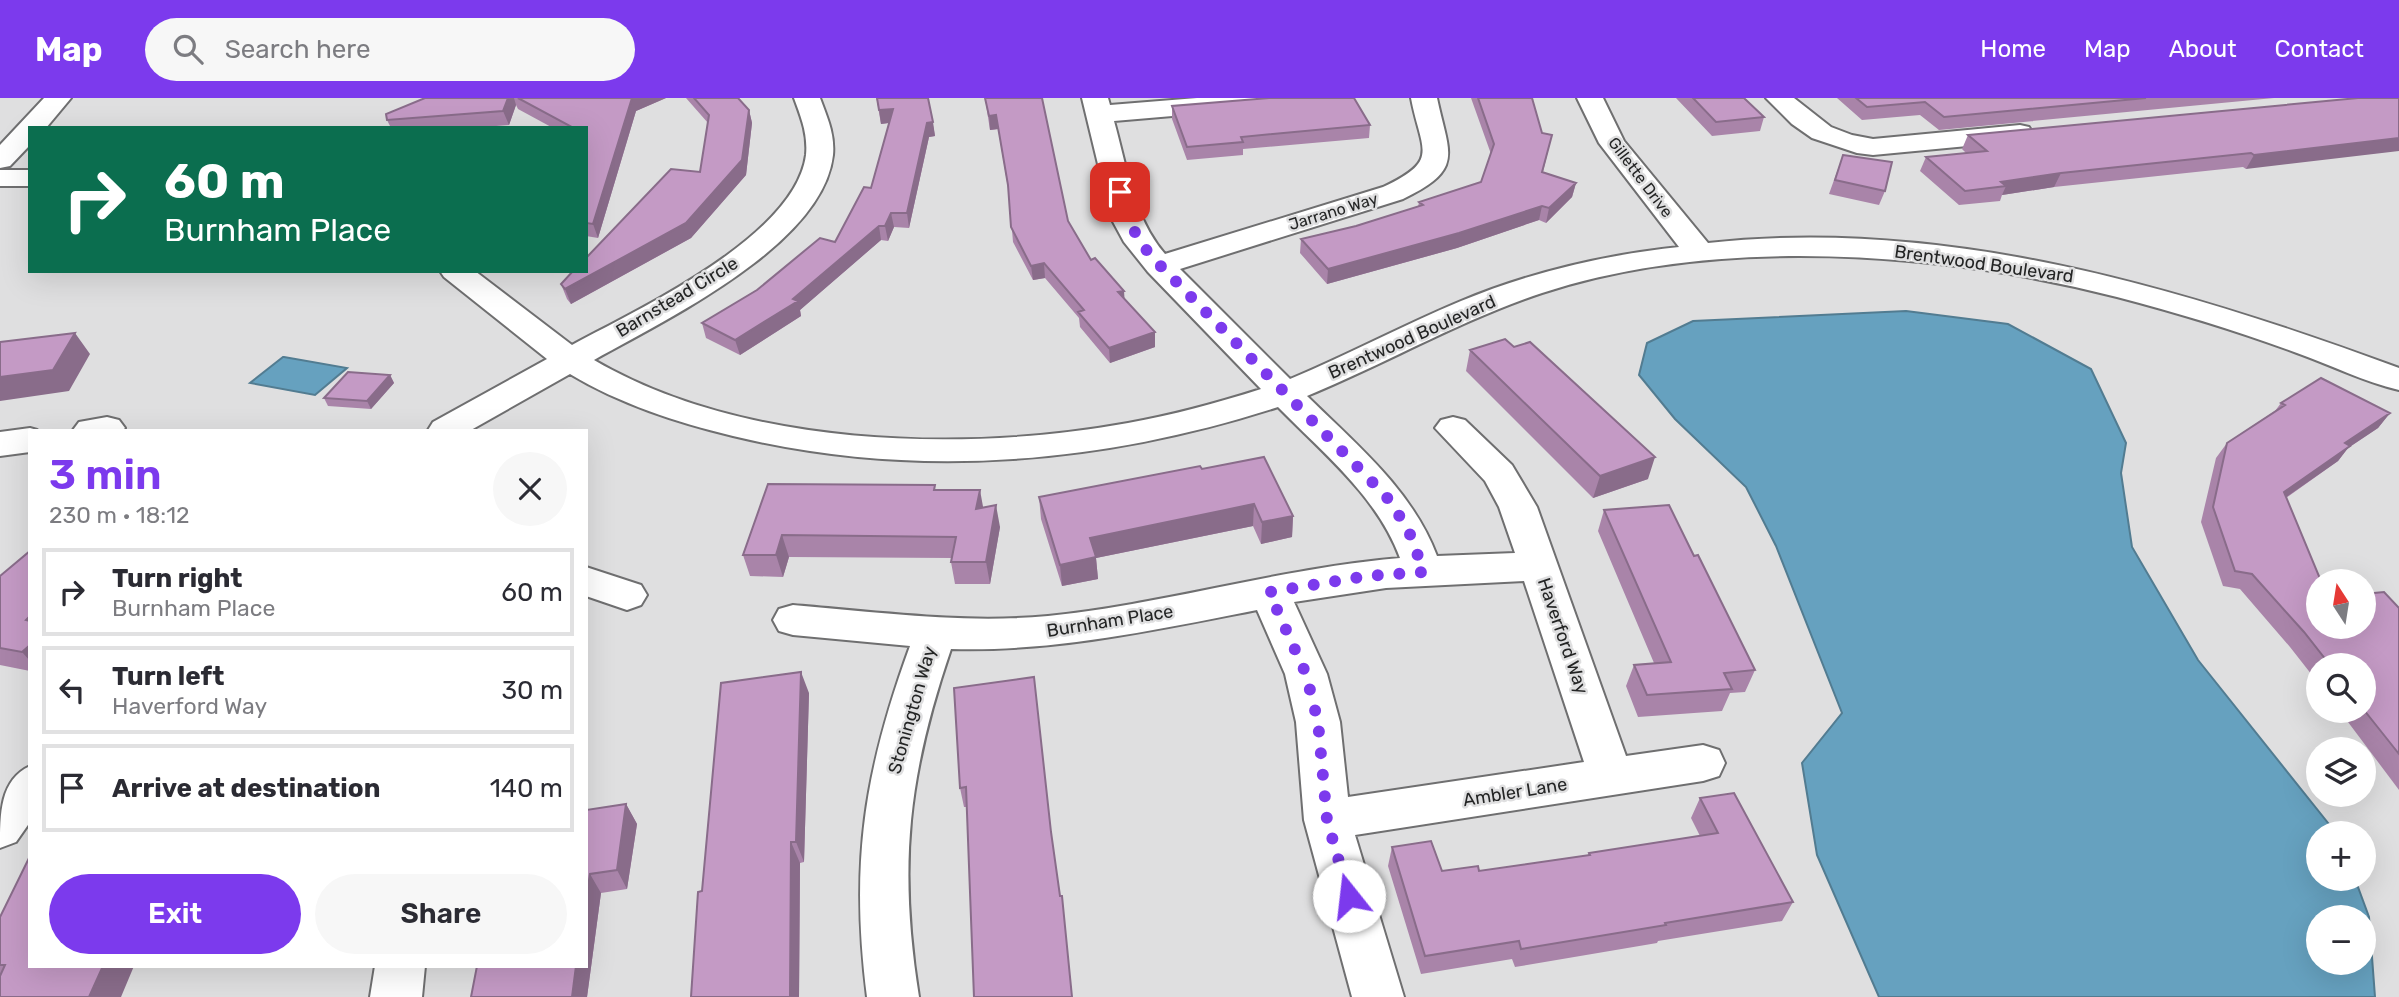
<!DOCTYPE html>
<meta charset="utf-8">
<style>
body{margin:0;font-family:Rubik,sans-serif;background:#f7f7f7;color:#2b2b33;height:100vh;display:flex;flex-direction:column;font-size:26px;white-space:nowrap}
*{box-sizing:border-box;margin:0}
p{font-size:23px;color:#7c7c81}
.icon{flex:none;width:38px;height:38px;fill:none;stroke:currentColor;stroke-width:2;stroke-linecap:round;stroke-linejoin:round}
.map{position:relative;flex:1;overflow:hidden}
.sheet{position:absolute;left:28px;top:331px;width:560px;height:539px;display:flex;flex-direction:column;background:#fff;border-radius:0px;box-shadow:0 7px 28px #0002}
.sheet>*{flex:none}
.hud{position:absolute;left:28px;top:28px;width:560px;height:147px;border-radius:0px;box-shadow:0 7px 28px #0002;background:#0b6e4f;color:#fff;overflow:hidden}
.needle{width:46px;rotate:348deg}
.controls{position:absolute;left:2306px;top:471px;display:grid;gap:14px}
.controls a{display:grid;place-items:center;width:70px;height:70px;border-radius:50%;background:#fff;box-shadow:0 7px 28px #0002;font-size:35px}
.pin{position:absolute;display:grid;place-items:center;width:60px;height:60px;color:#fff;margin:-30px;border-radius:14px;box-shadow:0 4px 10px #0006}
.me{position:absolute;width:77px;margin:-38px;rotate:344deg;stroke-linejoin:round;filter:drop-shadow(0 0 5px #0008)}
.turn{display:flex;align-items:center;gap:24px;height:147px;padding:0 21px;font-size:32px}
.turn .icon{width:91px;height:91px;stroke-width:2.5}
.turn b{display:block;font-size:49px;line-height:60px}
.round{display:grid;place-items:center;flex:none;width:74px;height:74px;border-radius:37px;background:#f7f7f7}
.head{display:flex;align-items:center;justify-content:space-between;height:119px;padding:0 21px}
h1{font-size:42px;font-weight:600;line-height:52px;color:#7c3aed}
.cta{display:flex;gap:14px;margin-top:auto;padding:14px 21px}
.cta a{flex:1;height:80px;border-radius:42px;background:#7c3aed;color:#fff;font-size:28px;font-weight:600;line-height:80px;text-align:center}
.cta a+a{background:#f7f7f7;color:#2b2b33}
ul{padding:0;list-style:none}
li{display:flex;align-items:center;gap:21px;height:88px;margin:0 14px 10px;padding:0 7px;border:4px solid #e1e1e2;border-radius:0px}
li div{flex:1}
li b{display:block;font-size:26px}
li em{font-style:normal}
header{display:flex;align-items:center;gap:42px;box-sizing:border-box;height:98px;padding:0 35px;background:#7c3aed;color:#fff}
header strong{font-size:33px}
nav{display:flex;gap:38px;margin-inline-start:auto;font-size:24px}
.search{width:490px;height:63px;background:#f7f7f7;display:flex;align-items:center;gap:18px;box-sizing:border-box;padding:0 24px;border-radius:38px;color:#7c7c81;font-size:26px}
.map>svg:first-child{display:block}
.water{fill:#66a1bf;stroke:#527c91;stroke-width:2;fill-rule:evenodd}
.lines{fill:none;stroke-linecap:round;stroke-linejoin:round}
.minor-casing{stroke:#6f6f70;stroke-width:4}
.minor{fill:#fff;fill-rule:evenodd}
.wall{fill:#a984a9}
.shaded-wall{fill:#896c8a}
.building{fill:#c49ac5;stroke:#896c8a;stroke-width:2}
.route{stroke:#7c3aed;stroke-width:12;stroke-dasharray:0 21.6}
.labels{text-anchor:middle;stroke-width:5;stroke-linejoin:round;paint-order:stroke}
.far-street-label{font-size:16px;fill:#242525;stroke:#dfdfe0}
.street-label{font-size:18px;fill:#242525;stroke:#dfdfe0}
</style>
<header>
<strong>Map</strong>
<div class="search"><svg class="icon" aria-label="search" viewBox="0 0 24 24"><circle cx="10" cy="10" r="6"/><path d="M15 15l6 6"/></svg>Search here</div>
<nav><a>Home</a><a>Map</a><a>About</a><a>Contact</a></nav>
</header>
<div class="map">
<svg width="2399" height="899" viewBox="0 0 2399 899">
<rect width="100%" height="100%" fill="#dfdfe0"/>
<!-- water -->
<path class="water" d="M1906,213L2008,226L2091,271L2126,345L2121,375L2132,449L2198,562L2336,735H2319V780L2355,781L2369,819L2375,899H1879L1817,757L1802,665L1842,615L1776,448L1746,389L1675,321L1639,277L1647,245L1693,223ZM2319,819H2364V864H2319Z
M283,259H284L347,270L315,297L250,285Z"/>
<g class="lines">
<!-- minor casing -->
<g class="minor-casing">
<path id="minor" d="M44,0H71L46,30H30V47L10,68L0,70V47Z
M794,0H820C827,19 835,36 833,57C823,147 665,222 594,262C743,349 961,355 1128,325C1173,317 1217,305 1261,291L1148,174L1124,144L1111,120L1082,0H1108L1110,7L1197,0H1302L1298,5L1289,8L1114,23C1127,69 1133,119 1165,156L1383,89C1441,62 1421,53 1411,0H1437C1449,57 1465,71 1403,101L1180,171L1290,281C1348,257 1403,227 1461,203C1531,174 1604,157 1679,149L1599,45L1577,0H1603L1624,43L1708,145C1944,119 2180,189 2399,270V292C2364,284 2331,267 2297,255C2238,233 2178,215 2117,199C1941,154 1718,137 1542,195C1461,222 1387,265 1307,298C1357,347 1412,392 1437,458L1515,455L1499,409L1485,383L1435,330L1441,322L1453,319L1465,322L1512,367L1537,409L1626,658L1703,647L1719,652L1725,665L1719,678L1703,683L1355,737L1404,899H1352L1304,722L1296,624L1285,576L1257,512C1155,532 1055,554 951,551C908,677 898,767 919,899H867C850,765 864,674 910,548L793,537L779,533L773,522L779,511L793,507C878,514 963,526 1048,518C1166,506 1281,470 1400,460C1377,398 1323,355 1278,309C1102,366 915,382 733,338C676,324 620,306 570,276L471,332H428L433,324L547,261L444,179L440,173H475L572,247C638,211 795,139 806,57C808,36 801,19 794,0ZM1524,483L1584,664L1348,699L1340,624L1327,576L1294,504L1386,490Z
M1766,0H1794L1831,29L1852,37L1873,41L2020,27L2029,29L2033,35L2029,41L2020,43L1873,57L1857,55L1812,40L1792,26Z
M0,72H30V88H0Z
M107,319L119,322L125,330L123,332H73L79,324Z
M30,330L37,332H30V354L0,358V334Z
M586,469L641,487L647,497L641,507L627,512L586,498Z
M30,668V724L16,744L0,750C0,715 0,682 30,668Z
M375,868H425L422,899H370Z"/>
</g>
<!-- minor -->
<use href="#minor" class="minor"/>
</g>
<!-- wall -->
<path class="wall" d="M425,0H666L636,13L598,140L586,138V30H553L518,11L516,7L509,27L471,30H391L387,22Z
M686,0H738L749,12L752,25L746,77L691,140L571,206L567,201L561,186L700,74L708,25Z
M876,0H928L935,38L929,39L909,130L894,129L888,143L881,142L800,212L801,218L740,257L706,240L702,225L835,144L871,90L889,25L881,26L877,3Z
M985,0H1042L1068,123L1091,162L1125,202L1155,249L1110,265L1080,229L1079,220L1045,180L1033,182L1013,144L1009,96L998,31L990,32Z
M1471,0H1532L1542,35L1552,37L1543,74L1576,85L1572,99L1546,125L1539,122L1457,150L1327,186L1300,155L1301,141L1356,128L1418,109L1419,104L1481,84L1491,56Z
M1676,0H1744L1764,19L1760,33L1712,38Z
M1837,0H2274L1939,32L1920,17L1862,22Z
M2358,0L2246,71L2243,69L2054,89L2002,97L2000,103L1959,107L1920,73L1926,59L1966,55L1962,51L1968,37Z
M1172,8L1370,27L1369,40L1243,51V57L1187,62L1172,21Z
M1843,57L1885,93L1879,107L1829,96Z
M1470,252L1648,381L1593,400L1466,273Z
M390,277L394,285L371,311L328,308L324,300Z
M2281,305L2390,315L2378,330L2348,350L2338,363L2286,400L2319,528L2399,510V692L2339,612H2364V567H2319V586L2290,549L2240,491L2223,488L2201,424L2216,360L2227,345L2275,313Z
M1202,371L1293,418L1292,439L1261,446L1253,428L1096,460L1098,481L1062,488L1041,421L1039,399Z
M768,386L936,392L983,410L1000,429L990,486H955L951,464L952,460L789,459L783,479L750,478L743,457Z
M1604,412L1755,572L1745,594L1730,595L1722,613L1638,619L1626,588L1634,567L1654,565L1598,433Z
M30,453V573L0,567V478Z
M954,590L1054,754L1060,798L1064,816L967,709H964L960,690Z
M809,595L804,764L800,765L799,899H691L702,793Z
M1700,700L1793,804L1782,823L1658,843L1657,845L1515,869L1512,861L1421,876L1388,768L1392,749L1442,773H1479L1588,757L1589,755L1700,738L1691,720Z
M626,706L637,726L627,791L601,795L587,899L586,712Z
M0,819L121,899H0Z"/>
<!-- shaded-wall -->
<path class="shaded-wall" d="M508,0H514L516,7L509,27L503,13Z
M632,0H666L636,13L598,140L593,126Z
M893,11L895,24L881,26L879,12Z
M749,12L752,25L746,77L691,140L571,206L565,191L686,125Z
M996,17L998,31L990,32L989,18Z
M933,24L935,38L929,39L909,130L907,115L927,25Z
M2399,40V53L2246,71L2254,57Z
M2061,75L2054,89L2002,97L2006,88L2001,84Z
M1576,85L1572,99L1546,125L1549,110Z
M1542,108L1539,122L1457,150L1327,186L1328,171Z
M891,115L894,129L888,143L885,128Z
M879,128L881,142L800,212L801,218L740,257L735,242L793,201Z
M1044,165L1045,180L1033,182L1031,168Z
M1124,193L1125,207L1118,194Z
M1155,234V249L1110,265L1109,250Z
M75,235L90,256L69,293L0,303V279Z
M390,277L394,285L371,311L367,303Z
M2390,315L2378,330L2348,350L2338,363L2272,409L2284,394L2345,345Z
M1655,359L1648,381L1593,400L1600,378Z
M980,392L984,414L976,411Z
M1254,406L1253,428L1096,460L1098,481L1062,488L1060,467L1090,440Z
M996,407L1000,429L990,486L986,464Z
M1293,418L1292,439L1261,446L1262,424Z
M782,437L789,459L783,479L776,457Z
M30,547V563L22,554Z
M801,574L809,595L804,764L796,744Z
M626,706L637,726L627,791L617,772Z
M791,744L800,765L799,899H790Z
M590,776L601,795L587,899H572L576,868H586V801Z
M103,868H134L121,899H89Z"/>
<!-- building -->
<path class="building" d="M425,0H508L503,13L387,22L386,16Z
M518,0H632L593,126L586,125V30H572V29Z
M694,0H738L749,12L742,62L686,125L565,191L561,186L573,173H586V160L671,71L700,74L709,17Z
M877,0H928L933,24L927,25L907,115H891L885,128H879L793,201L798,203L735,242L702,225L757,192L820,140L835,144L864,89L871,90L893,11L879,12Z
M985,0H1042L1068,123L1091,162L1095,160L1124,193L1118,194L1155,234L1109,250L1078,214L1084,212L1044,165L1031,168L1011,129L1008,87L996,17L989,18Z
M1269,0H1354L1370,27L1241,39L1243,44L1187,49L1172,8Z
M1478,0H1532L1542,35L1552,37L1542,74L1576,85L1549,110L1542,108L1459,135L1328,171L1301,141L1356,128L1423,107L1419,104L1481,84L1494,46Z
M1693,0H1744L1764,19L1716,24Z
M1856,0H2146L1944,19L1925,4L1867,9Z
M2358,0H2399V40L2254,57L2251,55L2061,75L2001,84L2006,88L1965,93L1926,59L1987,53L1968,37Z
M1843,57L1892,64L1885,93L1835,82Z
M75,235L53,272L0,279V244Z
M1505,241L1514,249L1530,244L1655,359L1600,378L1470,252Z
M348,274L390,277L367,303L324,300Z
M2321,280L2390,315L2345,345L2350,348L2284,394L2321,483H2319V528H2364V496L2384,494L2399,510V656L2364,612V567H2330L2304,534L2252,476L2235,473L2213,409L2227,345L2285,307L2281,305Z
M1264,359L1293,418L1262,424L1254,406L1090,440L1096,459L1060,467L1039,399L1200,368L1202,371Z
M768,386L935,387L934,392H980L976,411L996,407L986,464H951L956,439L782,437L776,457H743Z
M1669,407L1694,458L1698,457L1755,572L1724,575L1732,591L1647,597L1634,567L1671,564L1604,412Z
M30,453V518L26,522L30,523V547L22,554L0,550V478Z
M801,574L796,744H791L790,899H691L698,794L702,793L721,585Z
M1034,579L1051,734L1060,798H1062L1072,899H974L966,689L960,690L954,590Z
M1734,695L1793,804L1665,825L1666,827L1521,851L1519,843L1425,858L1392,749L1431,743L1442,773L1478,768L1479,773L1590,757L1589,755L1718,735L1700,700Z
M626,706L617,772L590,776L586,801V712Z
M30,758V868H103L89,899H0V878L5,867H0V819Z
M477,868H576L572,899H471Z"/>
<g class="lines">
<!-- route -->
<path class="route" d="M1120,94L1126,120L1149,156L1386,398L1408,431L1424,474L1367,478L1269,494L1306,576L1318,624L1327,722L1349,798"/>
</g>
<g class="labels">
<!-- far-street labels -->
<g class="far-street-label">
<text transform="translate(1641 79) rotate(53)" y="6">Gillette Drive</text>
<text transform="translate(1333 113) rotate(-17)" y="6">Jarrano Way</text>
</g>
<!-- street labels -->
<g class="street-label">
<text transform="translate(1984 166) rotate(8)" y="6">Brentwood Boulevard</text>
<text transform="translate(677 199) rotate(-31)" y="6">Barnstead Circle</text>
<text transform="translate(1412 239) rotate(-24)" y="6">Brentwood Boulevard</text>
<text transform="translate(1110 523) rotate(-9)" y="6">Burnham Place</text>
<text transform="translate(1563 538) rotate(71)" y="6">Haverford Way</text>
<text transform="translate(912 612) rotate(-74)" y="6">Stonington Way</text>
<text transform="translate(1515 694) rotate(-9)" y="6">Ambler Lane</text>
</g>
</g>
</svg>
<div class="controls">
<a><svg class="needle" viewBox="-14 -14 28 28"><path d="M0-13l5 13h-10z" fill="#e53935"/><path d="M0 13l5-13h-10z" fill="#7c7c81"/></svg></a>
<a><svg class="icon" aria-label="search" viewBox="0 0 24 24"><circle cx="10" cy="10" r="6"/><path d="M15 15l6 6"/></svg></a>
<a><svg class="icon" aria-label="layers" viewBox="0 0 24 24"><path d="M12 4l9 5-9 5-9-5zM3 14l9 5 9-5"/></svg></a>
<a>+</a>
<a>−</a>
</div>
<div class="pin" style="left:1120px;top:94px;background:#d93025"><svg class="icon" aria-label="arrive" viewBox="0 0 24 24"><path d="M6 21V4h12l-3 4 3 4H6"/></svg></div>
<svg class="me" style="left:1349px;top:798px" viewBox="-20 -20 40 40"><circle r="19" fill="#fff"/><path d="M0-13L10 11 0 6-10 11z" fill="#7c3aed"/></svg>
<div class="hud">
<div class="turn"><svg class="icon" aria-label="right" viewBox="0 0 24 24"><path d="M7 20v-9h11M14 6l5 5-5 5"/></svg><div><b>60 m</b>Burnham Place</div></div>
</div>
<section class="sheet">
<div class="head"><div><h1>3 min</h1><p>230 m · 18:12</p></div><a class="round"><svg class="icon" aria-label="close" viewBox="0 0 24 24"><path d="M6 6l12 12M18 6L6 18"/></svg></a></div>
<ul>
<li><svg class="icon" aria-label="right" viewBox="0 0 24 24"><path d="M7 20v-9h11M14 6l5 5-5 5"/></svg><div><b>Turn right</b><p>Burnham Place</p></div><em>60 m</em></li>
<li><svg class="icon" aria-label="left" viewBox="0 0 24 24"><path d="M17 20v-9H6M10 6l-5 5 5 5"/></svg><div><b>Turn left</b><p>Haverford Way</p></div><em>30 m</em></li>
<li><svg class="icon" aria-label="arrive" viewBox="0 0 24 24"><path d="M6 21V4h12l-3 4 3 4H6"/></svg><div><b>Arrive at destination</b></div><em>140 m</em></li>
</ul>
<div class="cta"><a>Exit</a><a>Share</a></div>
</section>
</div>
